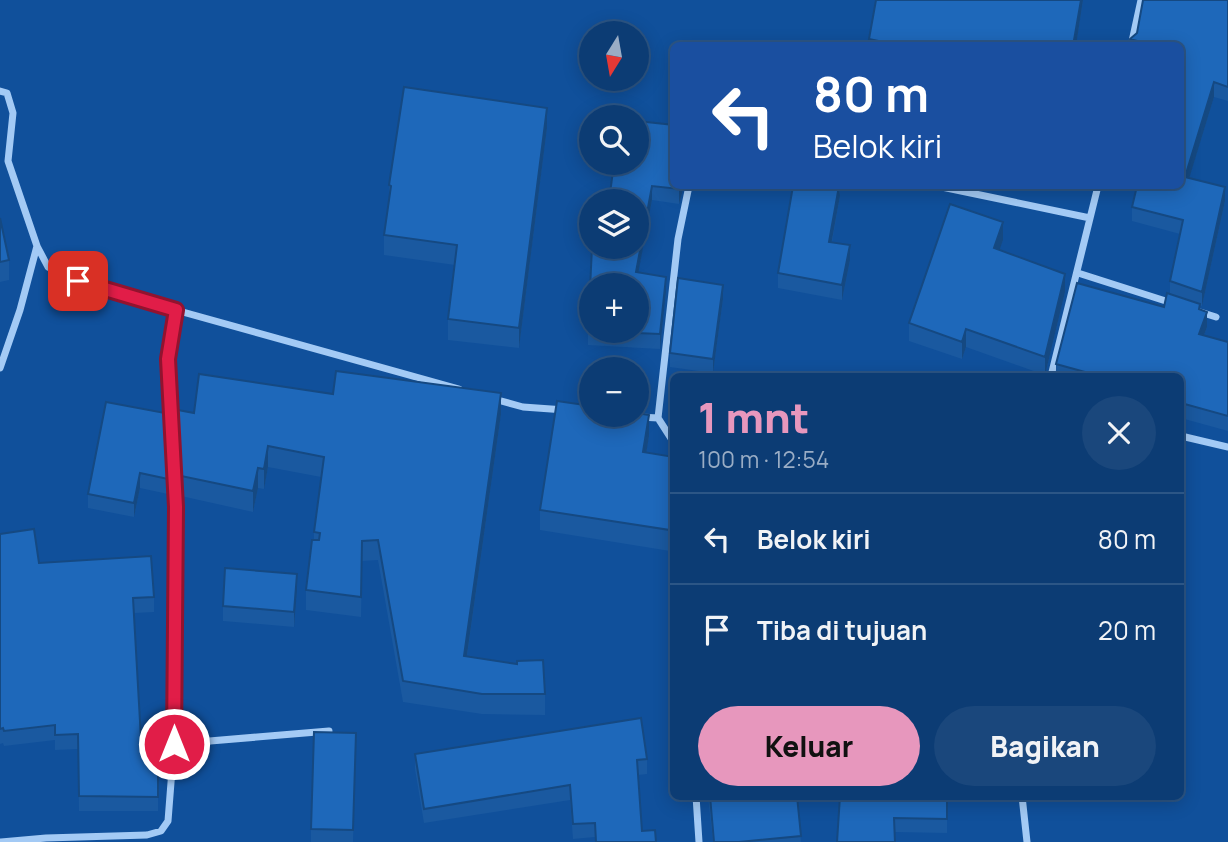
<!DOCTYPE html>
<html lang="id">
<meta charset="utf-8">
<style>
body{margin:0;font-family:Manrope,sans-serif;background:#1a477c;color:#f1f3f6;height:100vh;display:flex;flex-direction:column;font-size:26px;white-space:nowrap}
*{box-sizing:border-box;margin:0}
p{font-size:23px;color:#9aadc5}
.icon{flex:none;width:38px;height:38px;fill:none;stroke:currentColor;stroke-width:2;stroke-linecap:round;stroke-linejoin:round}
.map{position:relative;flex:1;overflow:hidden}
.panel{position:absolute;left:670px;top:373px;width:514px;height:427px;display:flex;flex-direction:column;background:#0c3c74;border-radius:10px;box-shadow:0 4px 18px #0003,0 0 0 2px #2c5686}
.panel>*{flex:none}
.guide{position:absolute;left:670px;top:42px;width:514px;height:147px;border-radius:10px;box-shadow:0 4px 18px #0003,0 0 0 2px #2c5686;background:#1a4fa0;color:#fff;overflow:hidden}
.needle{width:46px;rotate:191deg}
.tools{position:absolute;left:579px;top:21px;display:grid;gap:14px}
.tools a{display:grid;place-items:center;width:70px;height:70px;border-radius:50%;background:#0c3c74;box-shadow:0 4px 18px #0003,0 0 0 2px #2c5686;font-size:35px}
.pin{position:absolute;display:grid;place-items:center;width:60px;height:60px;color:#fff;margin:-30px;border-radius:14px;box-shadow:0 4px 10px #0006}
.me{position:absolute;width:77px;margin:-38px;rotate:0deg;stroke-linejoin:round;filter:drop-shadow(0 0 5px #0008)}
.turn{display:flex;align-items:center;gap:24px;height:147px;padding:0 28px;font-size:32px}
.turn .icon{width:91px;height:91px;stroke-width:2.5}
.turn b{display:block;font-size:49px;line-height:60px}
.round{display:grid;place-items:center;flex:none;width:74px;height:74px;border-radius:37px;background:#1a477c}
.head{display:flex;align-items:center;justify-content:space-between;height:119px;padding:0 28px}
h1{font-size:42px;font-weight:800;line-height:52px;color:#e797bd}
.action{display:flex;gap:14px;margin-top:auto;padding:14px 28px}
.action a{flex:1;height:80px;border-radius:42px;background:#e797bd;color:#111;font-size:28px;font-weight:800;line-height:80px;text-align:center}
.action a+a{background:#1a477c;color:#f1f3f6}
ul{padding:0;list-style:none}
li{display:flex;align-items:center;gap:21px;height:91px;padding:0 28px;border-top:2px solid #2c5686}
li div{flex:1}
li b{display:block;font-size:26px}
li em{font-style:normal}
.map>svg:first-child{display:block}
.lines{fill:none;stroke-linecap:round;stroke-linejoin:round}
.minor{stroke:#a3caf5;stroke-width:7}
.wall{fill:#1a59a0}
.shaded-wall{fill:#154982}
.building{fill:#1e68ba;stroke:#154982;stroke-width:2;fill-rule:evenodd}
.route-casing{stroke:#92132f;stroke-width:18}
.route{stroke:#e11d48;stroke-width:12}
</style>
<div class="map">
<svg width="1228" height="842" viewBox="0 0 1228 842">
<rect width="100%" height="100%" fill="#10509b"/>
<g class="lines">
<!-- minor -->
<path class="minor" d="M1131,46L1141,0
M0,91L7,93L13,113L8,161L37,246L48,267L78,281L100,289L459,389
M937,186L1090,218
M1078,273L1172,303
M1200,312L1216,317
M0,368L20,310L37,246
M1051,376L1098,186
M494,399L523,407L565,410
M640,417L658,418L674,443
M658,418L678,239L689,186
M1181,436L1228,447
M174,744L329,731
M696,796L699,842
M1022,796L1027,842
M1,842L46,838L147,835L161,831L168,821L174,744L175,507L168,359L176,310"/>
</g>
<!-- wall -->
<path class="wall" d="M1083,0L1076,46H869V39Z
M1228,0V101L1214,97L1189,178L1225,201L1202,306L1200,305V309L1207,327L1204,335L1228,342V431L1181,418V376H1056V364L1164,307L1170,294V281L1180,234L1132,221V207L1136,191L1107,186H1181V46H1130V39Z
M547,128L519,348L448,340V319L455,265L384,255V235L389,201V185Z
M614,163L684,186L679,204L652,200L638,272L666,291L660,349L588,345V331L637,247Z
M840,186V196L832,242L850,260L842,300L778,288V273Z
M0,218L9,260V280L0,282Z
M1003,240L999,250L1065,292L1045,375L966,347L962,359L909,341V323Z
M723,299L713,373L670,367V353Z
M333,394L501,414L467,656L545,694V715L482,714L403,702L378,560L362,561L361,617L306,610V590L314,540V532L321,477L268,467L264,489L258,488L253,512L181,496L178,410L194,413Z
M106,402L168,479V494L140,488L134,517L88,508V494Z
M649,436L646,453L674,457V530L670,551L540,530V510Z
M0,534L39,563L154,597V612L134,613L141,739H158V811H79L78,749L55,750V740L4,746L3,743L0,744Z
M297,589L294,627L223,621V606Z
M356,748L353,842H311V829Z
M415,754L647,759V774L638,775L595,837L573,839L570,800L424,823L415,769Z
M708,796H797L801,842H713Z
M947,796V833L895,832L837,842Z"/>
<!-- shaded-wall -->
<path class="shaded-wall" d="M1081,0H1083L1076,46H1073Z
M1214,82V97L1185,192V177Z
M547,108V128L519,348V328Z
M652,186V200L636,285V272Z
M680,186H684L679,204V189Z
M839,186L840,196L829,256V242Z
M1225,187V201L1202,306V292Z
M1003,222V240L994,266V248Z
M850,245V260L842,300V285Z
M1065,274V292L1045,375V357Z
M666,277V291L660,349V334Z
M723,285V299L713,373V359Z
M1207,312V327L1199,348V334Z
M966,329V347L962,359V342Z
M501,393V414L464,676V656Z
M649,415V436L643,473V452Z
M268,446V467L264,489V469Z
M258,468V488L253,512V491Z
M140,473V488L134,517V503Z
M674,509V530L670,551V530Z
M297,574V589L294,627V612Z"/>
<!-- building -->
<path class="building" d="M876,0H1081L1073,46H902L869,39Z
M1143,0H1228V87L1214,82L1185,177L1225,187L1202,292L1170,281L1183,220L1132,207L1137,186H1181V46H1147L1148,44L1130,39L1137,33Z
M404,87L547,108L519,328L448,319L457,245L384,235L391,186L389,185Z
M637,121L674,125V186H680L679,189L652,186L636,272L666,277L660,334L588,331L592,247H637V201H609L614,163H637ZM592,285H637V331H592Z
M793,186H839L829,242L850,245L842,285L778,273Z
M950,204L1003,222L994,248L1065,274L1045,357L966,329L962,342L909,323Z
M0,218L9,260L0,262Z
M678,278L723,285L713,359L670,353Z
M1077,283L1164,307L1167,293L1200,304L1199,309L1207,312L1199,334L1228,342V416L1181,403V376H1096V375L1056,364Z
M336,371L501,393L464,656L517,664V661L543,660L545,694H482L403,681L378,540L362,541L361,597L306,590L312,540H319L320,533L314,532L324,457L268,446L264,469L258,468L253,491L181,476L178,410L194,413L199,374L333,394Z
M557,401L592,406V415H637V413L649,415L643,452L674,457V509L670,530L540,510Z
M106,402L165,413L168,479L140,473L134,503L88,494Z
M34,529L39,563L151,556L154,597L133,598L141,739H158V797L79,796L78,734L55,735V725L4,731L3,728L0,729V534Z
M225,568L297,574L294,612L223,606Z
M641,718L647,759L637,760L642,831L655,830L656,842H596L595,823L573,824L570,785L424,809L415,754Z
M314,732L356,733L353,830L311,829Z
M710,796H797L801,836L739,842H714Z
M840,796H947V819L894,818L895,842H837Z"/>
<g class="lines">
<!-- route casing -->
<g class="route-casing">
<path id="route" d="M78,281L176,310L168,359L176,507L174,744"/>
</g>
<!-- route -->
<use href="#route" class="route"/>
</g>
</svg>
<div class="tools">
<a><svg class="needle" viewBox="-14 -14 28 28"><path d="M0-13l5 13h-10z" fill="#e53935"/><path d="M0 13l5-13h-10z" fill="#9aadc5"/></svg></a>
<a><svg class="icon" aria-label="search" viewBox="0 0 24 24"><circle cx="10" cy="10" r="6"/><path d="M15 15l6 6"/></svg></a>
<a><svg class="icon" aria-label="layers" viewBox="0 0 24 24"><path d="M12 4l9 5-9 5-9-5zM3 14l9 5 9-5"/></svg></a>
<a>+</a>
<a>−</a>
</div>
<div class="pin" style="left:78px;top:281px;background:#d93025"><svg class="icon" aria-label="arrive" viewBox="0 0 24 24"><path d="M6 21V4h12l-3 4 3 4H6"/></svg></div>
<svg class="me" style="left:174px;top:744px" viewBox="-20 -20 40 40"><circle r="17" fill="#e11d48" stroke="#fff" stroke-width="3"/><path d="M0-11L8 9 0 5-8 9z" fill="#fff"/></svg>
<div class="guide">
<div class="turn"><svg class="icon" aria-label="left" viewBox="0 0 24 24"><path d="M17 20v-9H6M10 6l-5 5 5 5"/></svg><div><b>80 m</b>Belok kiri</div></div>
</div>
<section class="panel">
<div class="head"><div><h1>1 mnt</h1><p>100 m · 12:54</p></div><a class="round"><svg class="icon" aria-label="close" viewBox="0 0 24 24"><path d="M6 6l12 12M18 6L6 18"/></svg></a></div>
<ul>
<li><svg class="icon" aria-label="left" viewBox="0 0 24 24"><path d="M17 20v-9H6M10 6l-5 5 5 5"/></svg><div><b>Belok kiri</b></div><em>80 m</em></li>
<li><svg class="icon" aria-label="arrive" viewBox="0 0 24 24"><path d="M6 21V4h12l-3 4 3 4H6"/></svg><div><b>Tiba di tujuan</b></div><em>20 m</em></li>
</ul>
<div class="action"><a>Keluar</a><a>Bagikan</a></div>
</section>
</div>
